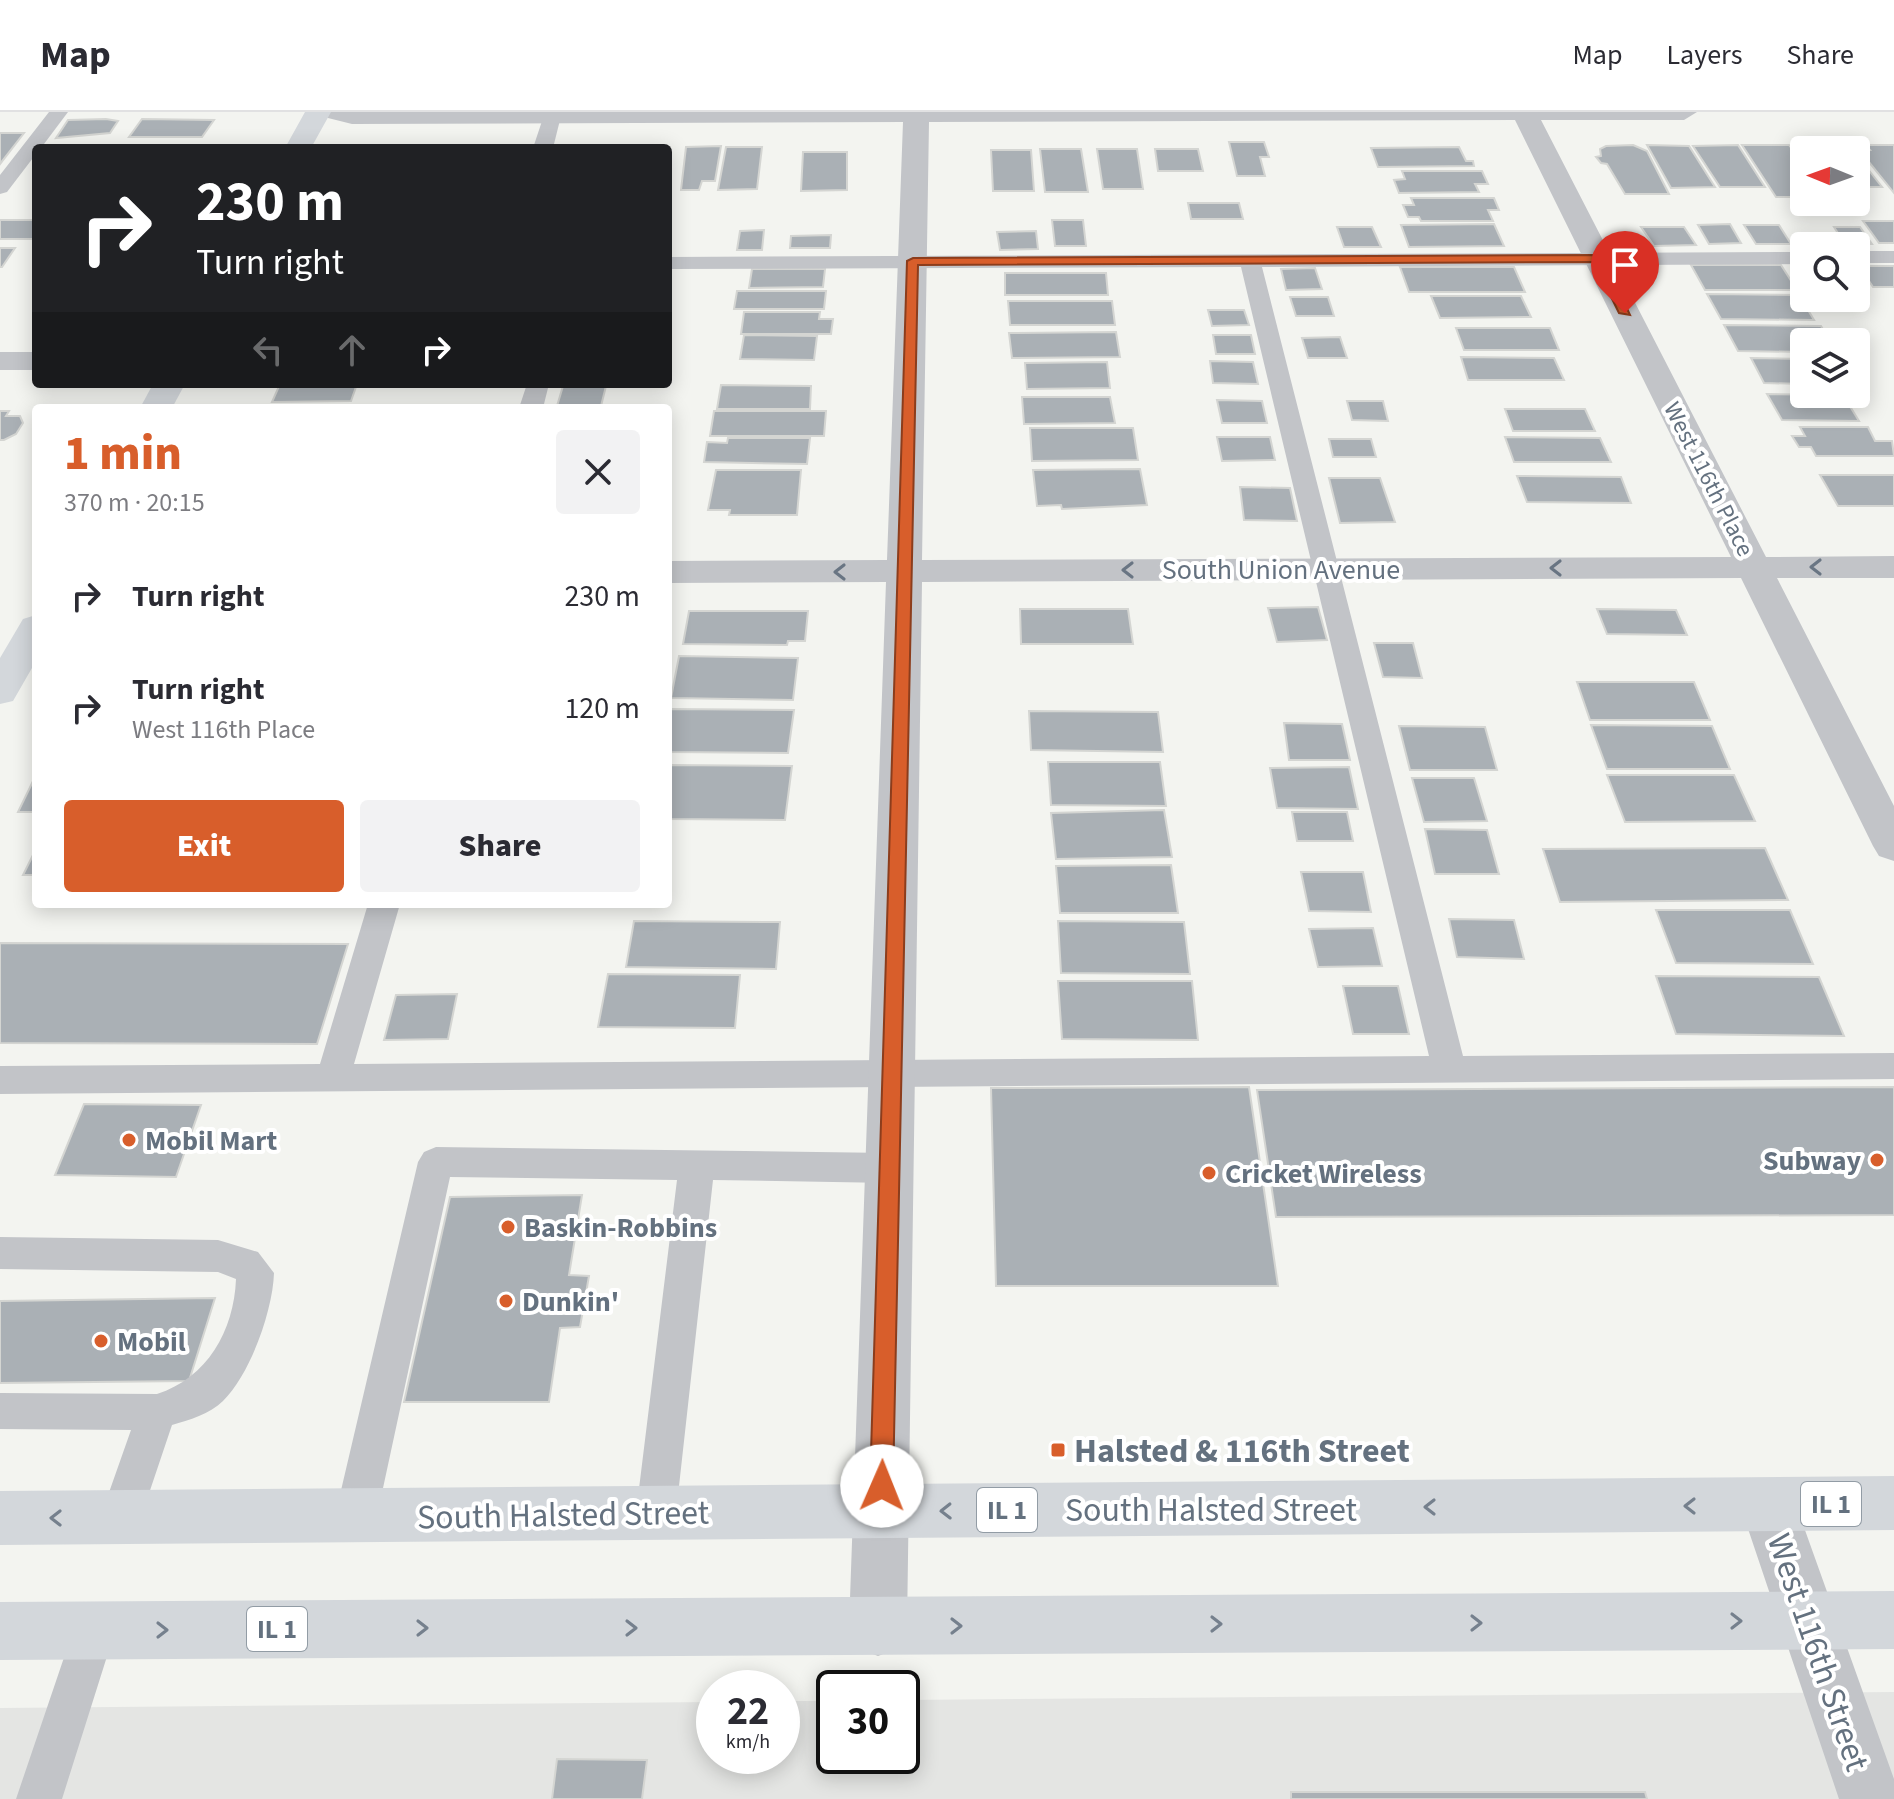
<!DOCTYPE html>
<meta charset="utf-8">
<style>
body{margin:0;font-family:"Source Sans 3",sans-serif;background:#f2f2f3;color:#2b2b33;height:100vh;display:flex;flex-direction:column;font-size:30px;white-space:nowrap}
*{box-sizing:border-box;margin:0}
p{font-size:26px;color:#7c7c81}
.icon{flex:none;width:44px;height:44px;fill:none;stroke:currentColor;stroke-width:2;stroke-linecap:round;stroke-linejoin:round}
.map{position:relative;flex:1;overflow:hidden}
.side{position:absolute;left:32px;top:292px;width:640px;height:504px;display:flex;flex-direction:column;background:#fff;border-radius:8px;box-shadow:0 4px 20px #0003}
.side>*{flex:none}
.guide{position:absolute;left:32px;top:32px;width:640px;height:244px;border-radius:8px;box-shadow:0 4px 20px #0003;background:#202124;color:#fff;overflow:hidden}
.needle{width:52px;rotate:271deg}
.tools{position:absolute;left:1790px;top:24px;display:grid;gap:16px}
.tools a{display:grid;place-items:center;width:80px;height:80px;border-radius:8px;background:#fff;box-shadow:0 4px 20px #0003;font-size:40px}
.speed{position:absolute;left:696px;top:1558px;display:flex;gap:16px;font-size:40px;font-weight:700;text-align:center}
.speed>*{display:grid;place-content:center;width:104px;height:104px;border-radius:50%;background:#fff;box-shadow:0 4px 20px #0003;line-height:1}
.speed small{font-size:20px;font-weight:400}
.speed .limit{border:4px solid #111;border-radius:12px;background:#fff;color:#111}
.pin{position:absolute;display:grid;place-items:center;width:68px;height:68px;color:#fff;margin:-82px -34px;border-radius:50% 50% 50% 0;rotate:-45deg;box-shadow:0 0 8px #0007}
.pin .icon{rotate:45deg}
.me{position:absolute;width:88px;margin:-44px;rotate:1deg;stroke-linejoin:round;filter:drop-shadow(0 0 6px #0008)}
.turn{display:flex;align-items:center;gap:28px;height:168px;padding:0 32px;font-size:36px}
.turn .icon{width:104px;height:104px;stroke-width:2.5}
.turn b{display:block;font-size:56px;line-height:68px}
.lanes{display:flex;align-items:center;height:76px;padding:0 32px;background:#0003;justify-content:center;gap:40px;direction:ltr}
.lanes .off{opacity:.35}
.round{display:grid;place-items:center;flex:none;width:84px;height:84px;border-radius:8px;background:#f2f2f3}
.head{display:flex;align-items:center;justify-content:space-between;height:136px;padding:0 32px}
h1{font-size:48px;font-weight:800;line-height:60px;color:#d85e2b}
.button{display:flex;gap:16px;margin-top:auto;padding:16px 32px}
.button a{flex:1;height:92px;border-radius:8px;background:#d85e2b;color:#fff;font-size:32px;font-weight:800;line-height:92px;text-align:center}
.button a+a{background:#f2f2f3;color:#2b2b33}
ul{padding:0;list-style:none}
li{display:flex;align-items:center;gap:24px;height:112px;padding:0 32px}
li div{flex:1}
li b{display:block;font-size:30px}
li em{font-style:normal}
header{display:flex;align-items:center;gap:48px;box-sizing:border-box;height:112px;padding:0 40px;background:#fff;border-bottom:2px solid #e1e1e2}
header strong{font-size:38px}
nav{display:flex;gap:44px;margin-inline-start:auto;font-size:28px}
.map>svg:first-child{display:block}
.built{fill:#e4e5e3}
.building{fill:#aab0b5;stroke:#d4d5d2;stroke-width:2}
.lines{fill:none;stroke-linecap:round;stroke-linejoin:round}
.lane{fill:#c2c4c8;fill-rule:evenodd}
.street{fill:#c2c4c8;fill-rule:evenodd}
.secondary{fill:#d3d7db;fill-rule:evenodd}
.primary{fill:#d3d7db;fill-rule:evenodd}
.oneway{stroke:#697583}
.oneway2{stroke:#75808d}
.route{fill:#d85e2b;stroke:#8c3d1c;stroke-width:2}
.poi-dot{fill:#d85e2b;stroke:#fff;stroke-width:3}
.labels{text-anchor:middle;stroke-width:8;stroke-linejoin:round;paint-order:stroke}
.far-street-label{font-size:24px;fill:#64717f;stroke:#fff}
.shield{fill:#fff;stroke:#929ca5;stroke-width:2}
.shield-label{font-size:26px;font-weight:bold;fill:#64717f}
.street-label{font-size:28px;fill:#64717f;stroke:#fff}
.poi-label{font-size:28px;font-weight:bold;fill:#64717f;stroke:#fff;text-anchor:start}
.near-poi-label{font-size:34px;font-weight:bold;fill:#64717f;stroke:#fff;text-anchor:start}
.near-street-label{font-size:34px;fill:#64717f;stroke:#fff}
</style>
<header>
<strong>Map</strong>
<nav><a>Map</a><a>Layers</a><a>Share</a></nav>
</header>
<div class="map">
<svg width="1894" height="1687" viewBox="0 0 1894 1687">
<rect width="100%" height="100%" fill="#f3f4f0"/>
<!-- built -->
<path class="built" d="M1894,1580V1687H0V1596L714,1590V1644H782V1589H834V1644H902V1588Z"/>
<!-- building -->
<path class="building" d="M142,7L214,8L202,25H129Z
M68,8L106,7L118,9L110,21L56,26Z
M0,21H24L0,52Z
M1229,30H1264L1269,45H1260L1265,64H1237Z
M123,33H197L195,36H121Z
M1633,33L1647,39L1669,82H1625L1607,52L1601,51L1596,45L1601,44L1600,37L1606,34Z
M1647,33L1689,34L1715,75L1671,76Z
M1738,33L1765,75H1720L1693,34Z
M1742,33H1789L1804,53V85H1776Z
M1806,33H1849L1853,38H1810Z
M1865,33H1894V81L1860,39L1870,38Z
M721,34L715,69H702L699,78H681L686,35Z
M726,35H762L757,77L718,78Z
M1459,35L1466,49H1473L1474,54L1378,55L1371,36Z
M1040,37H1081L1088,80H1045Z
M1097,37H1137L1143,77H1103Z
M1155,37H1198L1203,59H1158Z
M991,38H1031L1034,79H993Z
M803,40H847V78L801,79Z
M1856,42L1882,75H1856Z
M1402,59H1482L1488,72H1475L1479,80L1399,81L1394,68L1405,67Z
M1411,86H1494L1499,98H1488L1493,109H1421L1419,105H1408L1403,93H1414Z
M1188,91H1239L1243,107H1191Z
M0,108H36V127H0Z
M1052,108H1083L1086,134H1055Z
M1863,109H1894V131H1879Z
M1494,112L1504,134L1409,135L1401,113Z
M1730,112L1741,131L1709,132L1698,113Z
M1744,113H1779L1791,132H1756Z
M1337,115H1372L1381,135H1344Z
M1641,115H1684L1696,133L1654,134Z
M1834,115H1860L1872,132H1845Z
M764,118L762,138H737L740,119Z
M1036,119L1038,137L1000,138L997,120Z
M831,123L830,136H790L791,124Z
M0,136H15L2,155H0Z
M1691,153H1781L1797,178H1705Z
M1859,154H1894V175H1873Z
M1400,155H1514L1525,180H1409Z
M1315,156L1322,177L1286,178L1281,157Z
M752,157H825L823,175L749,176Z
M1005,161H1106L1108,183H1005Z
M737,179H826L824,197H734Z
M1707,182L1799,183L1814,208L1721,207Z
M1431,184H1521L1531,205L1440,206Z
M1290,185H1328L1334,204H1296Z
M1008,189H1112L1115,213H1010Z
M1208,198H1244L1249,213L1212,214Z
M744,200H820L819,207H833L831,222H741Z
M1724,213L1821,214L1830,230H1804V240L1738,239Z
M1456,216H1550L1559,238H1464Z
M1116,220L1120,245L1012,246L1009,221Z
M744,223L817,224L814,248L740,247Z
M1213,223H1251L1255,242H1216Z
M1340,225L1347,246H1308L1302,226Z
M1461,245L1554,246L1564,268H1468Z
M1751,246L1804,247V272L1764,271Z
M1210,249L1253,250L1258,272L1213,271Z
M1107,250L1110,276L1027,277L1025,251Z
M280,272H357L351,289L272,290Z
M721,273L811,274L810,297H717Z
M563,274H606L601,294H557Z
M1767,282L1843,283L1859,309L1782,308Z
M1022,285H1110L1115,311L1024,312Z
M1217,288L1262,289L1267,311H1222Z
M1347,289H1383L1388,309L1352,308Z
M1505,297H1585L1595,319H1513Z
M0,299H9L6,304H20L23,311L16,322L4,328H0Z
M714,299H826L824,324H710Z
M1800,315H1868L1875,329H1892L1894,344H1816L1811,335H1799L1792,324H1805Z
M1030,316H1133L1138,348L1032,349Z
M1217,325H1270L1275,348L1222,349Z
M1505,325L1600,326L1611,350H1514Z
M728,326H810L807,352L704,350L707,330L727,331Z
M1329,327H1371L1376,345H1333Z
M1140,357L1147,393L1062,397L1061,393L1037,394L1033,358Z
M716,358H801L797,403H729L730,398H708Z
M1820,363H1894V394H1838Z
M1517,364L1621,365L1631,391L1527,390Z
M1329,366H1380L1395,410L1340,411Z
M1240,375L1290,376L1297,409L1244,408Z
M1318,495L1327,528L1277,530L1268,496Z
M1020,497H1128L1133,532H1021Z
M1597,497L1676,498L1687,523L1607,522Z
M689,499H808L805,529H788L787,533L683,532Z
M1374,531H1413L1422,566L1383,565Z
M679,544L798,546L793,588L671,586Z
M1577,570H1694L1710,608H1590Z
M669,597L794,598L788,641L668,640Z
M1029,599L1158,600L1163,640L1031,638Z
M1284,611L1342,612L1350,648H1289Z
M1591,613L1712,614L1730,657H1607Z
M1399,614L1485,615L1497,658H1410Z
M1048,650H1160L1166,694L1051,693Z
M668,653L792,654L785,708L668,707Z
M1349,655L1358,697L1277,696L1270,656Z
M36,663V700H18Z
M1607,663H1734L1755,709L1625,710Z
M1412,666H1474L1487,709L1424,710Z
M1164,698L1172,745L1056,747L1051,701Z
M1292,700H1347L1353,729H1297Z
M1425,717L1487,718L1499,762H1435Z
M1765,736L1788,788L1560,790L1543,737Z
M36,737V763H23Z
M1171,753L1178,801H1060L1056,754Z
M1301,760H1363L1371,800L1309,799Z
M1656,798H1790L1813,852L1676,851Z
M1449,807L1514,808L1524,847L1457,845Z
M634,809L780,810L776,857L626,855Z
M1058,809L1184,810L1190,862L1061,861Z
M1373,816L1382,854L1318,855L1309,817Z
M0,831L348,832L317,932L0,931Z
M608,862L740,863L735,916L598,915Z
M1656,864L1819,865L1844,924L1676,922Z
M1058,869H1192L1198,928L1062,927Z
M1343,874H1398L1409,922H1353Z
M457,882L448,927L384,928L396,883Z
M1249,975L1278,1174H996L991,976Z
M1894,975V1103L1276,1105L1257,978Z
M84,992L201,993L176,1065L55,1063Z
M582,1083L569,1163L589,1164L580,1215L560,1216L549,1290H404L450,1085Z
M215,1186L189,1269L0,1271V1189Z
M557,1647L647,1648L642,1687H552Z
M1291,1680H1645L1647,1687H1291Z"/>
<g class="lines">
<!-- lane -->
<path class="lane" d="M49,0H68L41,36H36V42L7,80L0,82V63Z
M545,0H558L561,4L553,36H533Z
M1856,139H1894V151H1856Z
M1804,140V152L1262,155L1463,944L1894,941V967L0,982V954L320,952L368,792H400L354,952L1429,944L1241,155L668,157V145Z
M527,272H549L543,296H519Z
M436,1035L890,1041L903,1046L908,1056L903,1066L890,1071L713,1068L676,1401L670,1415L656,1421L642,1415L636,1401L677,1068L450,1065L377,1404L370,1418L356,1424L342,1418L335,1404L418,1050L424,1040Z
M0,1125L218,1128L258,1140L274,1161C273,1198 250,1263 223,1289C210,1302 189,1308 172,1313L136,1420L121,1426L106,1420L100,1406L131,1318L0,1317V1281L157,1282C207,1266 234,1219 236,1167L218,1160L0,1157Z
M94,1498L109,1504L115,1519L62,1687H16L73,1519L79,1504Z"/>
<!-- street -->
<path class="street" d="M320,0H1697L1684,8H1541L1766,445L1894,444V466H1777L1894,694V749L1879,744L1873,734L1741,466L922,470L907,1515L899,1536L878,1544L857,1536L849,1515L886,470L668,471V449L887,448L903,10L352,12L324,5ZM1515,8L1731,445L922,448L929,10Z
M0,240H36V258H0Z
M1768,1366L1788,1374L1796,1393L1894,1667V1687H1839L1740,1393L1748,1374Z"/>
<!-- secondary -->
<path class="secondary" d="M305,0H331L311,36H285Z
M153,272H185L172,296H140Z
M36,503V549L13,589L0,592V546L23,507Z"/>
<!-- primary -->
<path class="primary" d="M1894,1364V1418L0,1433V1379Z
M1894,1479V1537L0,1548V1490Z"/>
</g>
<!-- one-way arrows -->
<defs><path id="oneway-chevron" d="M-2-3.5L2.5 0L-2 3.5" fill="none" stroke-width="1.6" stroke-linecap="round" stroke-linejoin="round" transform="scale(2)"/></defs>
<g class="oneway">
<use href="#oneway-chevron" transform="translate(1816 455) rotate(180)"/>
<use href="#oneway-chevron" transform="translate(1556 456) rotate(180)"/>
<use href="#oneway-chevron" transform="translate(1128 458) rotate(180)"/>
<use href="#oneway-chevron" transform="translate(840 460) rotate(180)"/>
</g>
<g class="oneway2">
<use href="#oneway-chevron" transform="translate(1690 1394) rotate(180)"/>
<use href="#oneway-chevron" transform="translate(1430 1395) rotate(180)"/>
<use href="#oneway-chevron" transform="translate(946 1399) rotate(179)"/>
<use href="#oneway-chevron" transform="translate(56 1406) rotate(180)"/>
<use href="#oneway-chevron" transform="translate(1736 1509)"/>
<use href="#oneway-chevron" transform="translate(1476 1511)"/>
<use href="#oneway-chevron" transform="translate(1216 1512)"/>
<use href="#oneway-chevron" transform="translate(956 1514)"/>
<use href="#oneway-chevron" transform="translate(422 1516)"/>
<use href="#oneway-chevron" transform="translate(631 1516)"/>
<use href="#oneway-chevron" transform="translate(162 1518)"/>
</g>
<!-- route -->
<path class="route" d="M1598,143L1604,147L1630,203L1619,201L1594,150L918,153L893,1374L890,1381L882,1385L873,1381L870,1374L907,149L913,146Z"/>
<!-- markers -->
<g class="poi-dot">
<circle cx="129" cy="1028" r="8"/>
<circle cx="1877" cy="1048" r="8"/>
<circle cx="1209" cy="1061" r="8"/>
<circle cx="508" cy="1115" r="8"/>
<circle cx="506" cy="1189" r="8"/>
<circle cx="101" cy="1229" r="8"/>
<rect x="1050" y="1330" width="16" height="16" rx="4"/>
</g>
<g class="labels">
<!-- far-street labels -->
<g class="far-street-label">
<text transform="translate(1709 367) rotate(63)" y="8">West 116th Place</text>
</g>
<!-- shield labels -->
<g class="shield">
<rect x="1801" y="1370" width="60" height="44" rx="6"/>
<rect x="977" y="1376" width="60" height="44" rx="6"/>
<rect x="247" y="1495" width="60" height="44" rx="6"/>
</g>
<g class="shield-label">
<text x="1831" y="1401">IL 1</text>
<text x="1007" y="1407">IL 1</text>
<text x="277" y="1526">IL 1</text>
</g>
<!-- street labels -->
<g class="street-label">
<text x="1281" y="467">South Union Avenue</text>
</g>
<!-- poi labels -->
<g class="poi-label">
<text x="145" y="1038">Mobil Mart</text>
<text x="1861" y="1058" text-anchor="end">Subway</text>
<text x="1225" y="1071">Cricket Wireless</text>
<text x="524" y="1125">Baskin-Robbins</text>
<text x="522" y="1199">Dunkin'</text>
<text x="117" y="1239">Mobil</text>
</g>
<!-- near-poi labels -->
<g class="near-poi-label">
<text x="1074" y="1350">Halsted &amp; 116th Street</text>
</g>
<!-- near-street labels -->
<g class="near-street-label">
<text x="1211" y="1409">South Halsted Street</text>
<text transform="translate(563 1402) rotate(-1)" y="12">South Halsted Street</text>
<text transform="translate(1819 1540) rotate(71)" y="12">West 116th Street</text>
</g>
</g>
</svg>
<div class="tools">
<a><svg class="needle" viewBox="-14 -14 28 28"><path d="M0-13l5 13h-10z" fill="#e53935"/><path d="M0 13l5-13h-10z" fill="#7c7c81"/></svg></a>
<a><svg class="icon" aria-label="search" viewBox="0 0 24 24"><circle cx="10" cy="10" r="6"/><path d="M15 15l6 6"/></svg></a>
<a><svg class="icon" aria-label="layers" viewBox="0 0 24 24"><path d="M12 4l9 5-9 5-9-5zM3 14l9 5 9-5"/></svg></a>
</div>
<div class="speed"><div>22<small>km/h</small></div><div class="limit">30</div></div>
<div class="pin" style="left:1625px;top:201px;background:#d93025"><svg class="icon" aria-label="arrive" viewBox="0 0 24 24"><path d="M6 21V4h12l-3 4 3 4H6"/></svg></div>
<svg class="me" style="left:882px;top:1374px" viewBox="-20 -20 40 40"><circle r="19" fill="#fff"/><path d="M0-13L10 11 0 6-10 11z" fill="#d85e2b"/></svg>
<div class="guide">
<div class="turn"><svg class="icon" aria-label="right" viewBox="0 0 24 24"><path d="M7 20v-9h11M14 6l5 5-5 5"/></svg><div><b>230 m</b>Turn right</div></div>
<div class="lanes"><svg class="icon off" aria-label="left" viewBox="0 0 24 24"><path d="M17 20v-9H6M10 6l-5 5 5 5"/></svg><svg class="icon off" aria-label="ahead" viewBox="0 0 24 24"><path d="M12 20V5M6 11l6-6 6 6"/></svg><svg class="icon" aria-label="right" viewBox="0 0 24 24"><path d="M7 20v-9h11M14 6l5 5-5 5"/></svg></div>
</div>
<section class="side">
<div class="head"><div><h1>1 min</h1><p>370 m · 20:15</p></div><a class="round"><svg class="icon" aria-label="close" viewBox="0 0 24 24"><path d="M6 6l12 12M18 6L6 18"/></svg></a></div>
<ul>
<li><svg class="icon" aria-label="right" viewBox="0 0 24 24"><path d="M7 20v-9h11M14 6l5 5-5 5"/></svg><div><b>Turn right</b></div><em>230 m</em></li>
<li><svg class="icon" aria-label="right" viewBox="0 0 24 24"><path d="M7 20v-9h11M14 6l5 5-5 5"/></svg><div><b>Turn right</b><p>West 116th Place</p></div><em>120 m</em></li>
</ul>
<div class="button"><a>Exit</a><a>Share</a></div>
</section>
</div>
